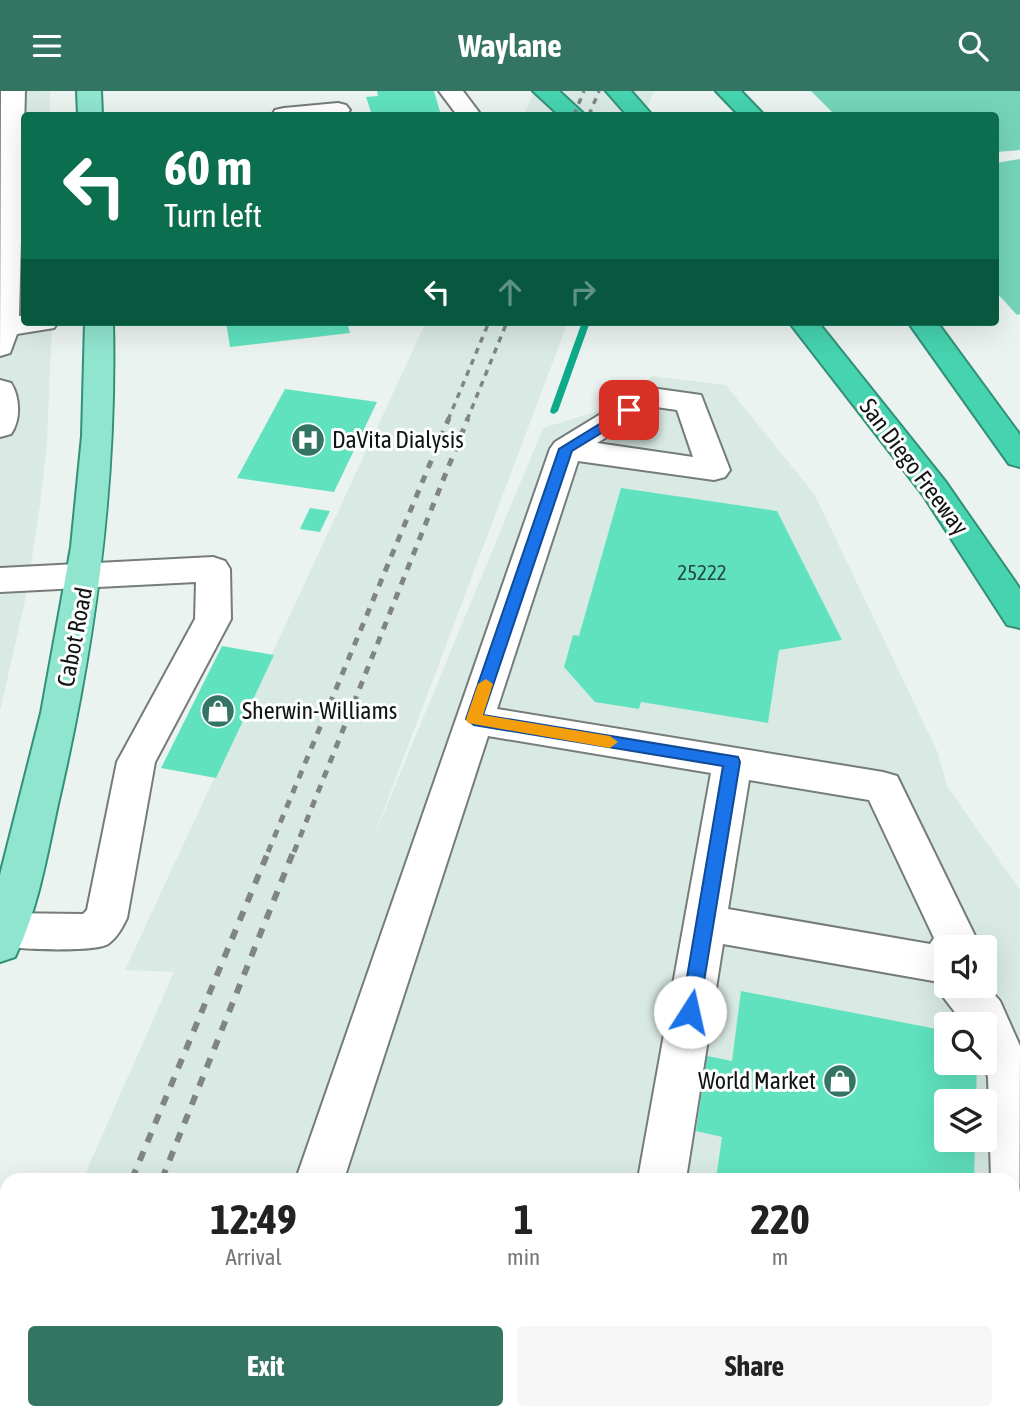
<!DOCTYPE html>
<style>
body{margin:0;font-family:"Asap Condensed",sans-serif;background:#f6f6f6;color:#222;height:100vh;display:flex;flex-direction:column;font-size:26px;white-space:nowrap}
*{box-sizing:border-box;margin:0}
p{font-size:23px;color:#767676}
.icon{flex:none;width:38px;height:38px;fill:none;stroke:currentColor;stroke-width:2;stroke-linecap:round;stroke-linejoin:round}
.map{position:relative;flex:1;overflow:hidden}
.drawer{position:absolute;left:0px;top:1082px;width:1020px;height:247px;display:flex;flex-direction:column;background:#fff;border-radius:21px 21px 0 0;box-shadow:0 7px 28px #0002}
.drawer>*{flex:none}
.hud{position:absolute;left:21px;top:21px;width:978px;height:214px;border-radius:7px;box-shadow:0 7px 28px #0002;background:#0b6e4f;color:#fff;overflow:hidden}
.tools{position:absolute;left:934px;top:844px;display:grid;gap:14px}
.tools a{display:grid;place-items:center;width:63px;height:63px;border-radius:7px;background:#fff;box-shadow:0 7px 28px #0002;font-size:35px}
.pin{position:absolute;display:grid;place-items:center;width:60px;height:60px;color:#fff;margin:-30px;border-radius:14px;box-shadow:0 4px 10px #0006}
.me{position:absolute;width:77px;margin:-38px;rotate:10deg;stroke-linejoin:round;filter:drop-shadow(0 0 5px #0008)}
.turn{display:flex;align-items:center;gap:24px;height:147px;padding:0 28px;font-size:32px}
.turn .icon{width:91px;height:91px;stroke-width:2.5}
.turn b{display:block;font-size:49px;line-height:60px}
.lanes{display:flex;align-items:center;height:66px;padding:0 28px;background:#0003;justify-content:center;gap:35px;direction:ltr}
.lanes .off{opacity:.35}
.eta{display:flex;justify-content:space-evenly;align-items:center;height:119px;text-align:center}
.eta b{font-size:42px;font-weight:700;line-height:49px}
.action{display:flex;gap:14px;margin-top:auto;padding:14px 28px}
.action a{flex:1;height:80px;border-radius:7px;background:#347462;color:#fff;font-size:28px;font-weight:700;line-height:80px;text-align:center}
.action a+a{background:#f6f6f6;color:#222}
header{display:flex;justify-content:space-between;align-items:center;height:91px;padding:0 28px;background:#347462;color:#fff;font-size:32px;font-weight:700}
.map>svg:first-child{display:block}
.built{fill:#d9eae4;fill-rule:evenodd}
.green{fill:#75d5b9}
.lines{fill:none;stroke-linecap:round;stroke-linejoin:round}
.stream{fill:#0dab8a;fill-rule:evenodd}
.building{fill:#60e2bf}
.minor-casing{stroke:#757c79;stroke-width:4}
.major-casing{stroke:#339078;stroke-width:4}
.highway-casing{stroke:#339078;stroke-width:4}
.minor{fill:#fff;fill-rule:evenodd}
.major{fill:#90e5cf;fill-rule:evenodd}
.highway{fill:#46d3af;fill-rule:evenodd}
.rail-far2{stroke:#808583;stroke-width:3.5;stroke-dasharray:6 6;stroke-linecap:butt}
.rail-far1{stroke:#808583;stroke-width:5;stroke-dasharray:8 8;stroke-linecap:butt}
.rail{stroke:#808583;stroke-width:6;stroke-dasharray:10 10;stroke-linecap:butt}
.route{fill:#1a73e8;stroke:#114b97;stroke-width:2}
.slow{fill:#f59e0b}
.labels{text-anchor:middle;stroke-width:6;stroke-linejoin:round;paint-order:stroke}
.number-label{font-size:21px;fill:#25483e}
.poi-label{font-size:24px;fill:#111413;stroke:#fcfffe;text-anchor:start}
.street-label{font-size:24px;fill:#111413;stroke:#fcfffe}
</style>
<header><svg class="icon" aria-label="menu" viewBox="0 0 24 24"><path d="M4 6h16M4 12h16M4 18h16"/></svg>Waylane<svg class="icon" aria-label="search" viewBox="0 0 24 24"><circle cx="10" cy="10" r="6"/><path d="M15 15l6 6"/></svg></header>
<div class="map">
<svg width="1020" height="1328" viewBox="0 0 1020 1328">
<rect width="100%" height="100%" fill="#ebf3f0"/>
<!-- built -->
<path class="built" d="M0,0H50V24H24V231H52L47,351L40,414L27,501L0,620Z
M534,0H654L645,24H524Z
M426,231H568L371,753L543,337L601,319L653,285L726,294L815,404L938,662L947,695L1020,799V1328H0V1186L7,1187V1321H1013V1088H83L174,881L125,879ZM947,856H985V894H947ZM947,933H985V971H947ZM947,1010H985V1048H947Z"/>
<!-- green -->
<path class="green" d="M811,0H1020V59L996,61V24H835Z
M1020,68V223L1017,224L996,201V72Z"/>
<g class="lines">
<!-- stream -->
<path class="stream" d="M582,231H590L558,320L554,323L551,322L550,320Z"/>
</g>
<!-- building -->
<path class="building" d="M377,0H434L441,24H372L366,6L378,5Z
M226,231H347L350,242L230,256Z
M285,298L377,311L334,401L237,387Z
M621,397L777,420L842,549L779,559L768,632L641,611L639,618L595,611L564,576L573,544L579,545Z
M310,417L330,420L320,441L300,438Z
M222,555L274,564L216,687L161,677Z
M741,900L947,940V971H977L976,1010H947V1048H975L974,1088H716L722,1046L696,1040L707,965L732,970Z
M1013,1293L1020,1295V1328H681L682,1321H1013Z"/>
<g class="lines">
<!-- minor casing -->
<g class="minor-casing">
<path id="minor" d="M1,0H25L19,225H24V231H58L54,237L17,243L10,262L0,265Z
M439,0H463L481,24H457Z
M338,12L346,14L350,19L346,24H272L275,19L284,17Z
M0,289L11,292C20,306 21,329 11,343L0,346Z
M651,297L701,304L730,379L725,386L714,389L578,370L497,618L883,681L897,685L976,847L973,856H947V894L985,893L1000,910L1020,955L1019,1201L1013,1199V1088H991L988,986L982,971H985V933H964L944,907L937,894L939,891L723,853L686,1088H638L711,682L488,645L344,1088H296L550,358L555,351L640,299ZM656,316L677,319L693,366L597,352ZM749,689L869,709L934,847L930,853L728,818Z
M213,466L225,470L230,478L231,528L155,671L127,827C122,837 117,847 108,853C96,861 15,859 0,854V822L83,823L87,819L117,671L195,528L196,491L0,501V477Z
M215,1321H269L266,1328H212Z
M594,1321H648L647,1328H593Z"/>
</g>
<!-- major casing -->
<g class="major-casing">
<path id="major" d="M77,0H101L102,24H78Z
M85,231H113C117,395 95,554 58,713C47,764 38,819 15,866L0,871V784L41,622L71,456L82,345Z"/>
</g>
<!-- highway casing -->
<g class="highway-casing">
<path id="highway" d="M533,0H559L585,24H559Z
M606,0H631L652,24H627Z
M716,0H741L764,24H739Z
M789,231H818L945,390L1020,498V537L1007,534L923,404Z
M908,231H937L1020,344V376L1009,373Z"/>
</g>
<!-- minor -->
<use href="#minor" class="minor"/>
<!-- major -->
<use href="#major" class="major"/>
<!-- highway -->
<use href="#highway" class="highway"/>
<!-- rail-far2 -->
<path class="rail-far2" d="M574,24L584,0
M589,24L599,0
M448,329L489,231
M467,329L507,231"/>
<!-- rail-far1 -->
<path class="rail-far1" d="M268,761L449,327
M294,761L468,327"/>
<!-- rail -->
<path class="rail" d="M132,1088L269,759
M162,1088L294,759
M31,1328L34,1321
M64,1328L67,1321"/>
</g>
<!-- route -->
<path class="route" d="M629,315L636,319L634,322L572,360L483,624L738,666L740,671L699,921L697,926L690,929L684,926L681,921L723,675L474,634L466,628L559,358Z"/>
<!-- slow -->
<path class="slow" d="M486,588L493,593L483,624L610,645L618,651L610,657L468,632L466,628L478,593Z"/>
<!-- icons -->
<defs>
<g id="hospital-disc" transform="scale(1.75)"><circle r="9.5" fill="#347462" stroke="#fcfffe"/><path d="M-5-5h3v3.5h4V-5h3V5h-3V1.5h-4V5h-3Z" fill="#fff"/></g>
<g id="shop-disc" transform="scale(1.75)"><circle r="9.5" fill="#347462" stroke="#fcfffe"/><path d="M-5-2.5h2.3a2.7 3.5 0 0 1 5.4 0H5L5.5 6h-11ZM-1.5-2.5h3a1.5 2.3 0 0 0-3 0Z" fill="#fff"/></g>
</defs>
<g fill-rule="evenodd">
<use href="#hospital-disc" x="308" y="349"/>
<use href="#shop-disc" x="218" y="620"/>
<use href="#shop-disc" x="840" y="990"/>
</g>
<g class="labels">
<!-- number labels -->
<g class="number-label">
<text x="702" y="489">25222</text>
</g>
<!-- poi labels -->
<g class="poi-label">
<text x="332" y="357">DaVita Dialysis</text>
<text x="242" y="628">Sherwin-Williams</text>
<text x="816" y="998" text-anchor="end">World Market</text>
</g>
<!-- street labels -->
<g class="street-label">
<text transform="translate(914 376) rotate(53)" y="8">San Diego Freeway</text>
<text transform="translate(75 546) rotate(-79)" y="8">Cabot Road</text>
</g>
</g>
</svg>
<div class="tools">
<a><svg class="icon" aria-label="sound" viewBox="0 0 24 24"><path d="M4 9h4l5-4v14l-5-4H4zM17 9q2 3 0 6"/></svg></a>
<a><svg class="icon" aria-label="search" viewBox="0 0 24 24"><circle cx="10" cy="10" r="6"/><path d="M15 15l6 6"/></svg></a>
<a><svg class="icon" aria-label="layers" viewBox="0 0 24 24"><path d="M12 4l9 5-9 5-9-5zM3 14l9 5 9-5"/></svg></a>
</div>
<div class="pin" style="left:629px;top:319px;background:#d93025"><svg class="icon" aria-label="arrive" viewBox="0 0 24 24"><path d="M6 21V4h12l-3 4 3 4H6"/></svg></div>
<svg class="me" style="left:690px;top:921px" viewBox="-20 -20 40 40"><circle r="19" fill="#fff"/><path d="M0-13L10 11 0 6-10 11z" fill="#1a73e8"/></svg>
<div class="hud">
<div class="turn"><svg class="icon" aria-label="left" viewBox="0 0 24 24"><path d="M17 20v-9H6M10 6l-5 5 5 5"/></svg><div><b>60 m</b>Turn left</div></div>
<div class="lanes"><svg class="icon" aria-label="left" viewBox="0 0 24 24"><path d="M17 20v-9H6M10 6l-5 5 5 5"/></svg><svg class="icon off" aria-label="ahead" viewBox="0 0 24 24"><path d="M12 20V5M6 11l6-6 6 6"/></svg><svg class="icon off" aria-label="right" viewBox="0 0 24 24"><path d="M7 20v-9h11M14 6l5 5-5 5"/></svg></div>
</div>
<section class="drawer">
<div class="eta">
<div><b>12:49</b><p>Arrival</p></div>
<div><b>1</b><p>min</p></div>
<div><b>220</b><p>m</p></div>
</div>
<div class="action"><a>Exit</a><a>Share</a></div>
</section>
</div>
